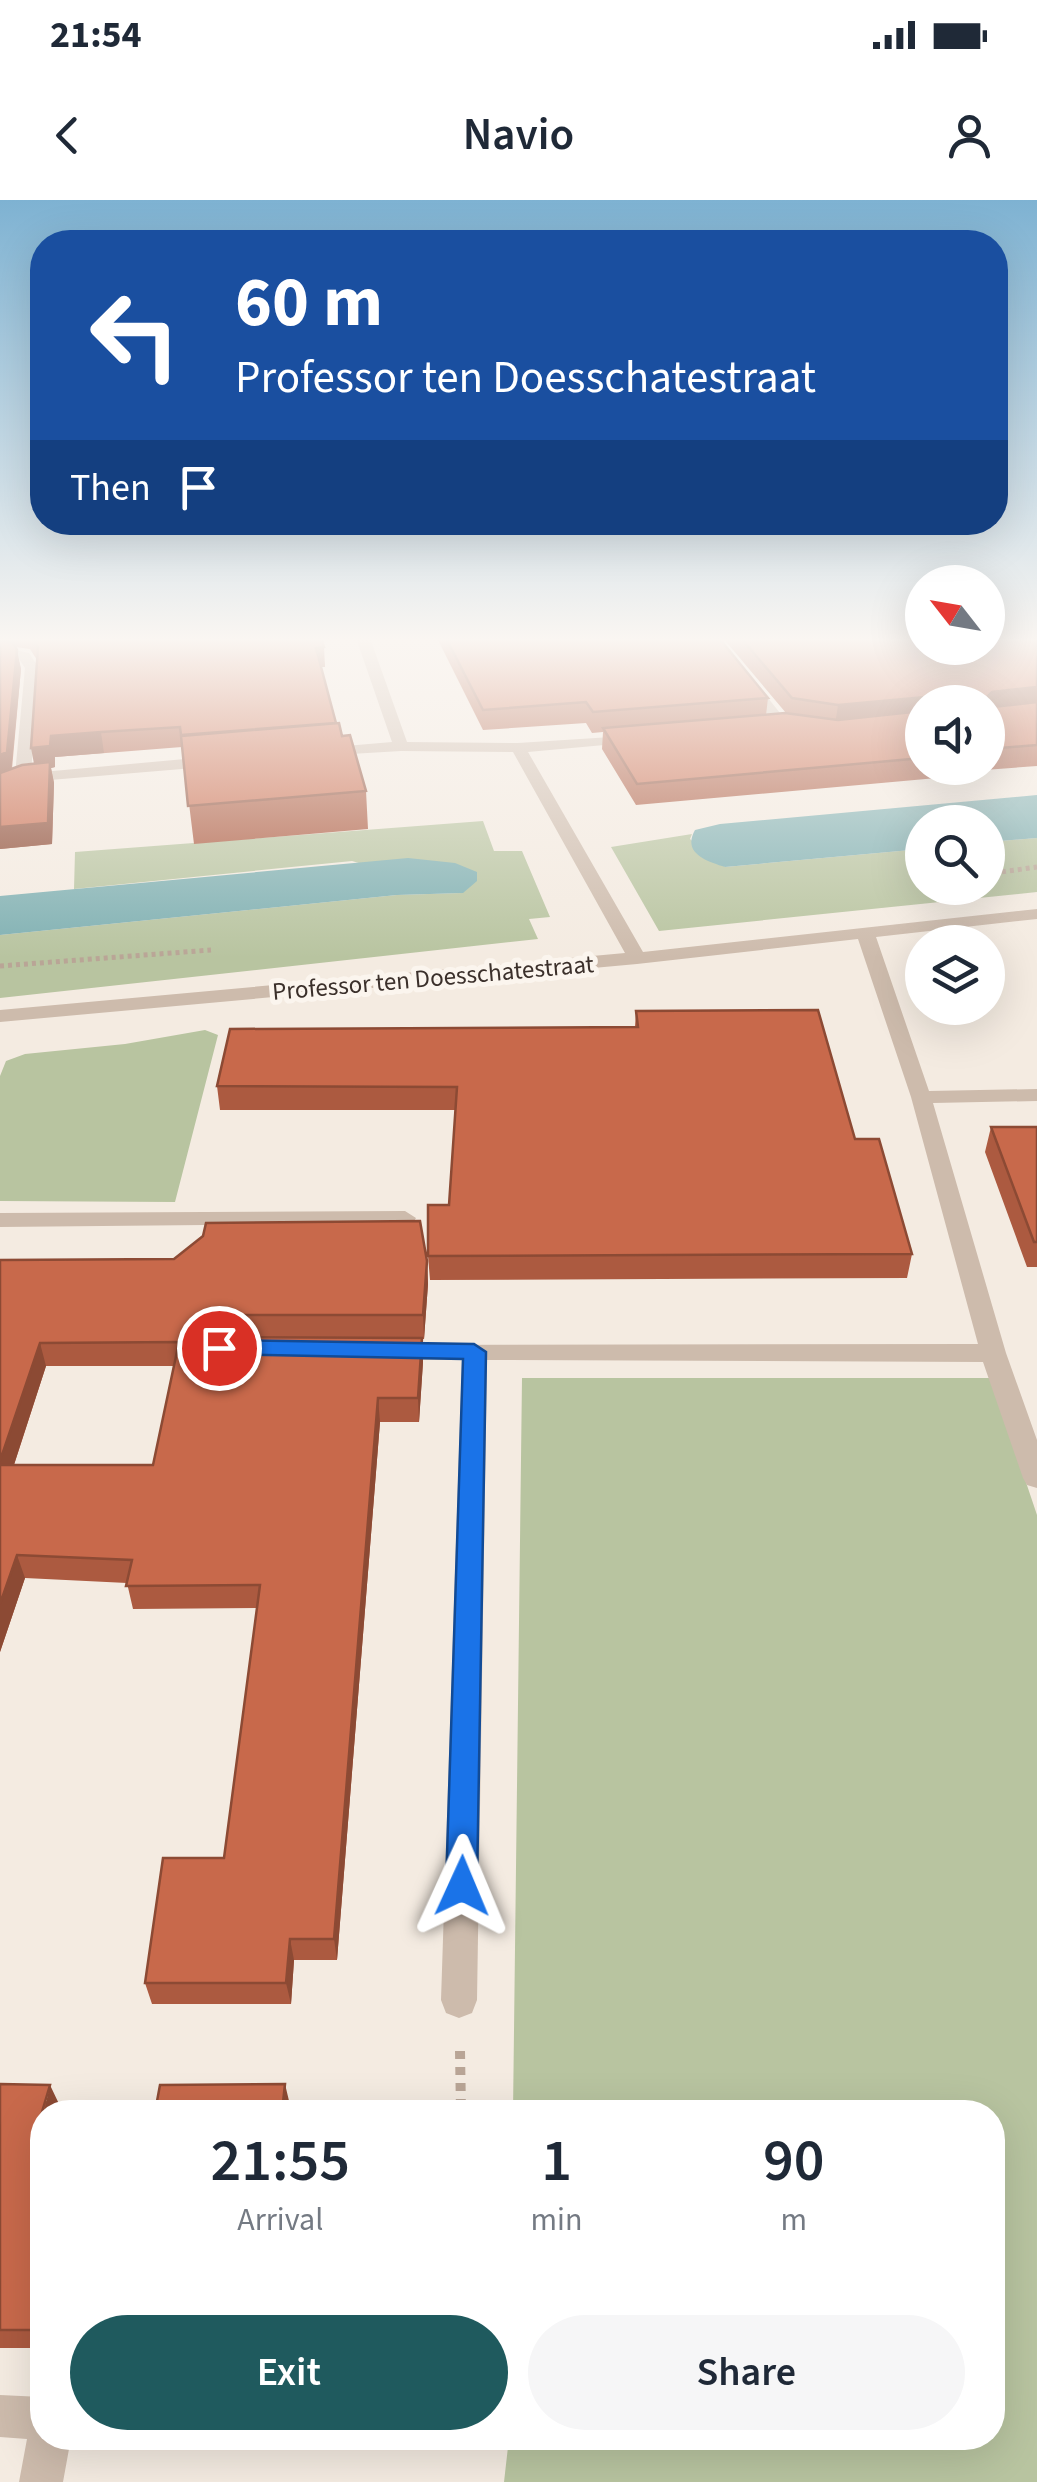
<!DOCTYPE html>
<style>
body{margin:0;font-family:"Source Sans 3",sans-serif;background:#f6f6f7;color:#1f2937;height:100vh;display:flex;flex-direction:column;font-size:38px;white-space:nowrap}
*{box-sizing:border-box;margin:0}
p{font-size:32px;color:#747a83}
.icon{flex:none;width:55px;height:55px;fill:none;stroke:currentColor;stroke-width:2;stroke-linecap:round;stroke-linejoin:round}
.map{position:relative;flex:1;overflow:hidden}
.side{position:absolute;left:30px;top:1900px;width:975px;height:350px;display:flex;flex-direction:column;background:#fff;border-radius:40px;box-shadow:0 10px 40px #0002}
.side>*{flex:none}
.hud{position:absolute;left:30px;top:30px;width:978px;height:305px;border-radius:40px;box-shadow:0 10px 40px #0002;background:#1a4fa0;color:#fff;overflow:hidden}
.needle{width:65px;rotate:301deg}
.fabs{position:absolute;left:905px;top:365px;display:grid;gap:20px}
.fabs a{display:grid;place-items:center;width:100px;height:100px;border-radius:50%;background:#fff;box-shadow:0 10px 40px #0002;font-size:50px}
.pin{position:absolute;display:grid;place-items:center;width:85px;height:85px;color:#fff;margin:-42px;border:5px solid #fff;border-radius:50%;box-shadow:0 2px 10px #0007}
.me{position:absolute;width:110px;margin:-55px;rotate:1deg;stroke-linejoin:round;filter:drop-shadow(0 0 8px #0008)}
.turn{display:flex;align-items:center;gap:35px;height:210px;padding:0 40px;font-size:45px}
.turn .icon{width:130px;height:130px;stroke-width:2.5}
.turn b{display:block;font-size:70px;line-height:85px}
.then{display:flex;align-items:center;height:95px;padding:0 40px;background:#0003;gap:20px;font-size:38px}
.eta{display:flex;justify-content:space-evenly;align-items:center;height:170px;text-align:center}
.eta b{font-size:60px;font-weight:600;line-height:70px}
.action{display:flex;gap:20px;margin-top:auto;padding:20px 40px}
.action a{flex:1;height:115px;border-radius:60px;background:#1f5a5e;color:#fff;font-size:40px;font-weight:600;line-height:115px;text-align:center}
.action a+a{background:#f6f6f7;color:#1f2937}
.status{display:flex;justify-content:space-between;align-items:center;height:70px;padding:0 50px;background:#fff;direction:ltr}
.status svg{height:28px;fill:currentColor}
header{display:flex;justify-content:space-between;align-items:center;height:130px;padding:0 40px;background:#fff;font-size:45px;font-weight:600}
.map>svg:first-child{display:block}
.green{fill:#b8c4a0}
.water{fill:#7fb0b2}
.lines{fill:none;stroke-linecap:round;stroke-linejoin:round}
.path-far1{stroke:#b9a596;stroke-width:5;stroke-dasharray:4 4;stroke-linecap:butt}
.path{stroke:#b9a596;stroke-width:10;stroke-dasharray:8 8;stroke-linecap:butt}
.minor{fill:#cdbbac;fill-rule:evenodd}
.wall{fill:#ac5a40;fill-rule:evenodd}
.shaded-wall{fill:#8c4a34}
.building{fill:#c8694b;stroke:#8c4a34;stroke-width:2.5}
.route{fill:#1a73e8;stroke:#114b97;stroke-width:2.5}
.labels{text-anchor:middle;stroke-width:10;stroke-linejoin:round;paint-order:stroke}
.far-street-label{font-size:25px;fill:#3b302b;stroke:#fbf5ee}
</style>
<div class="status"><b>21:54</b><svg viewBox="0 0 49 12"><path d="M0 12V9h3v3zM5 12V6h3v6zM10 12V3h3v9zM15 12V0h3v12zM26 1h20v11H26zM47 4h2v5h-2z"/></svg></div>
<header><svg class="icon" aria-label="back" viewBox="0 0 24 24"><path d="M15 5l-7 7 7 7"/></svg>Navio<svg class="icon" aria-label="person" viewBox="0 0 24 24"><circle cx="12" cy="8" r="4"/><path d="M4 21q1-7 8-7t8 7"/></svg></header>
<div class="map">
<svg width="1037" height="2282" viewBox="0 0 1037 2282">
<rect width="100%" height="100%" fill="#f4ebe1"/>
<!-- green -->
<path class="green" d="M483,621L494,651H522L550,717L529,719L538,739L0,798V735L397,695L462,693L352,661L74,689L75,652Z
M692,634L690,639L725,667L922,649V688H988V642L1037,638V692L659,731L611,647Z
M205,830L218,835L175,1002L0,1001V876L6,861L25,854L125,844Z
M522,1178H991L1037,1315V2282H504L509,2238H992V1912H513Z"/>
<!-- water -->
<path class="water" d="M1037,595V638L988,642V622H922V649L725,667C706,661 682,653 695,630L720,624Z
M408,658L455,663L477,672V681L463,693L397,695L0,735V696Z"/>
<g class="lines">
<!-- path-far1 -->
<path class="path-far1" d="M994,673L1037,667
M0,766L211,750"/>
<!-- path -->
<path class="path" d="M460,1851L461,1912"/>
<!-- minor -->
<path class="minor" d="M356,438H370L407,542L518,543L642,535L644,538L637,542L528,552L643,752L1037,709V719L876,737L929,891L1037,889V901L933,903L1006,1153L1037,1240V1288L1027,1285L1023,1278L983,1162L487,1160L477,1800L472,1813L459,1818L446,1813L441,1800L462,1160H392L379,1151L383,1145L978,1144L911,897L858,739L637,764L0,822V810L625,753L513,552L401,551L317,556V550L322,548L392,542Z
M706,438H720L788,523V529H778Z
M0,447L29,453L39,468L31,573L218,556L226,561L218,566L26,582L0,592V581L15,575L25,468L19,459L0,455Z
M405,1011L416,1018L413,1023L0,1027V1013Z
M0,2195L42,2197V2238H71L63,2282H19L27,2239L0,2237Z"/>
</g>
<!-- wall -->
<path class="wall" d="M0,438H321L325,467H321L336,524L366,591L368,629L194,644L182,547L55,557V567L51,568L54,583L52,644L0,649ZM15,447L30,449L37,460L34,564L12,569L21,469Z
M437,438H719L768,498L766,515L786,513L723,438H1037V566L971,571L970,575L636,605L602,549L603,532L592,533L586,523L483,530ZM922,502H988V568H922Z
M636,811L855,939L912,1054L907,1078L430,1080L428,1056L449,1005L455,910H220L217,886L635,827Z
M991,927H1037V1067H1027L985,952Z
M0,1060L427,1061L428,1084L424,1139H422L423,1162L419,1222H380L337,1760H294L291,1804H152L145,1783L224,1658L257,1408L133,1409L127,1383L25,1378L0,1452ZM46,1166H174L153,1265H14Z
M0,1884L60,1906L42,1912V2148H0Z"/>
<!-- shaded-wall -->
<path class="shaded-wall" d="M324,447L325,467H318L316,448Z
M17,450L21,469L11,572L0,578V555Z
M1037,487V507L988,512V496L992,492Z
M925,497L924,502H922V512L835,525L838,505Z
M101,532L104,553L55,557V567L51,568L54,583L52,644L0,649V627L35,569L31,548L51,536Z
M427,1061L428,1084L424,1139L423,1115Z
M206,1115L210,1138L198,1125Z
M422,1138L423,1162L419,1222L418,1198Z
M40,1143L46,1166L6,1289L0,1270V1261Z
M378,1198L380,1222L337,1760L334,1739Z
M17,1355L25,1378L0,1452V1404Z
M290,1739L294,1760L291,1804L286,1783Z
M285,1884L290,1905L289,1912H282Z
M50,1885L60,1906L59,1912H44Z"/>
<!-- building -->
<path class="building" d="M32,438H321L324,447L316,448L336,523L181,535L180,527L101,532L51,536L50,546L31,548L38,447Z
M446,438H719L768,498L593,512L586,502L483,510Z
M741,438H922V448H988V438H1037V487L992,492L988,496L993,507L1037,502V545L988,549V502H929V500L925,497L838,505L792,498Z
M0,440L13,443L17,450L7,552L0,555Z
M922,511V558L637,584L603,528L785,513L838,520Z
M339,523L342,536L350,535L366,591L188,606L181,536Z
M50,562L48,623L0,627V573L22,565Z
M818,810L855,939H879L912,1054L428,1056V1005H449L457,887L217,886L230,829L638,827L636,811Z
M991,927H1037V1042H1034Z
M420,1021L427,1061L423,1115H206L198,1125L215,1137L422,1138L418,1198H378L334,1739H290L286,1783H145L163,1658H224L260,1385L126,1386L132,1360L17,1355L0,1404V1265H153L179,1142L40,1143L0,1261V1060L174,1059L203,1036L206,1023Z
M0,1884L50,1885L42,1912L38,1939H42V2130H0Z
M285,1884L282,1912H155L160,1885Z"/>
<!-- sky -->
<linearGradient id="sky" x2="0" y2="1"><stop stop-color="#7eb2d2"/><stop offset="0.58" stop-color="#faf6f2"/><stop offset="1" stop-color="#faf6f2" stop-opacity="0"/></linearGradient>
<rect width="1037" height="758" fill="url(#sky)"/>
<!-- route -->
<path class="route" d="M219,1140L474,1144L486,1152L477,1686L473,1696L462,1700L451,1696L446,1686L463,1159L211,1154L207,1148L211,1143Z"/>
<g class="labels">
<!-- far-street labels -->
<g class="far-street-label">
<text transform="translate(433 777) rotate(-5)" y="9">Professor ten Doesschatestraat</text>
</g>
</g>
</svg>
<div class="fabs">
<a><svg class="needle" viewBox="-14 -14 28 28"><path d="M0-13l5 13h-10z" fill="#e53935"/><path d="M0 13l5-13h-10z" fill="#747a83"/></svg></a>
<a><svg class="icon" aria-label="sound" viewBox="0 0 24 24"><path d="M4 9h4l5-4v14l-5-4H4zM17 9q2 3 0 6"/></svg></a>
<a><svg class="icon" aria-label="search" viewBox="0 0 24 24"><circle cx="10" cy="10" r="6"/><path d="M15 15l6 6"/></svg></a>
<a><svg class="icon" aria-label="layers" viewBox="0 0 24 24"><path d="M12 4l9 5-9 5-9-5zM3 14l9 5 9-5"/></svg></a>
</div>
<div class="pin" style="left:219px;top:1148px;background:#d93025"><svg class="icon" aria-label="arrive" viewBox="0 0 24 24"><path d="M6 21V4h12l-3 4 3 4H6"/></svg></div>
<svg class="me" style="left:462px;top:1686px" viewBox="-20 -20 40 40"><path d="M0-17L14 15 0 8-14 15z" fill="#1a73e8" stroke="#fff" stroke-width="4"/></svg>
<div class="hud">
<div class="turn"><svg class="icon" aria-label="left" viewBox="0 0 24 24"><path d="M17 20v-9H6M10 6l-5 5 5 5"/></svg><div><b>60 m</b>Professor ten Doesschatestraat</div></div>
<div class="then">Then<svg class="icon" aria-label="arrive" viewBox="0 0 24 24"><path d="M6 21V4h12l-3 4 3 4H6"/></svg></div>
</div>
<section class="side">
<div class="eta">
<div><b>21:55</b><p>Arrival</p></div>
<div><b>1</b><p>min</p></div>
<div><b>90</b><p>m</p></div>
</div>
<div class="action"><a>Exit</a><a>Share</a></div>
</section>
</div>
